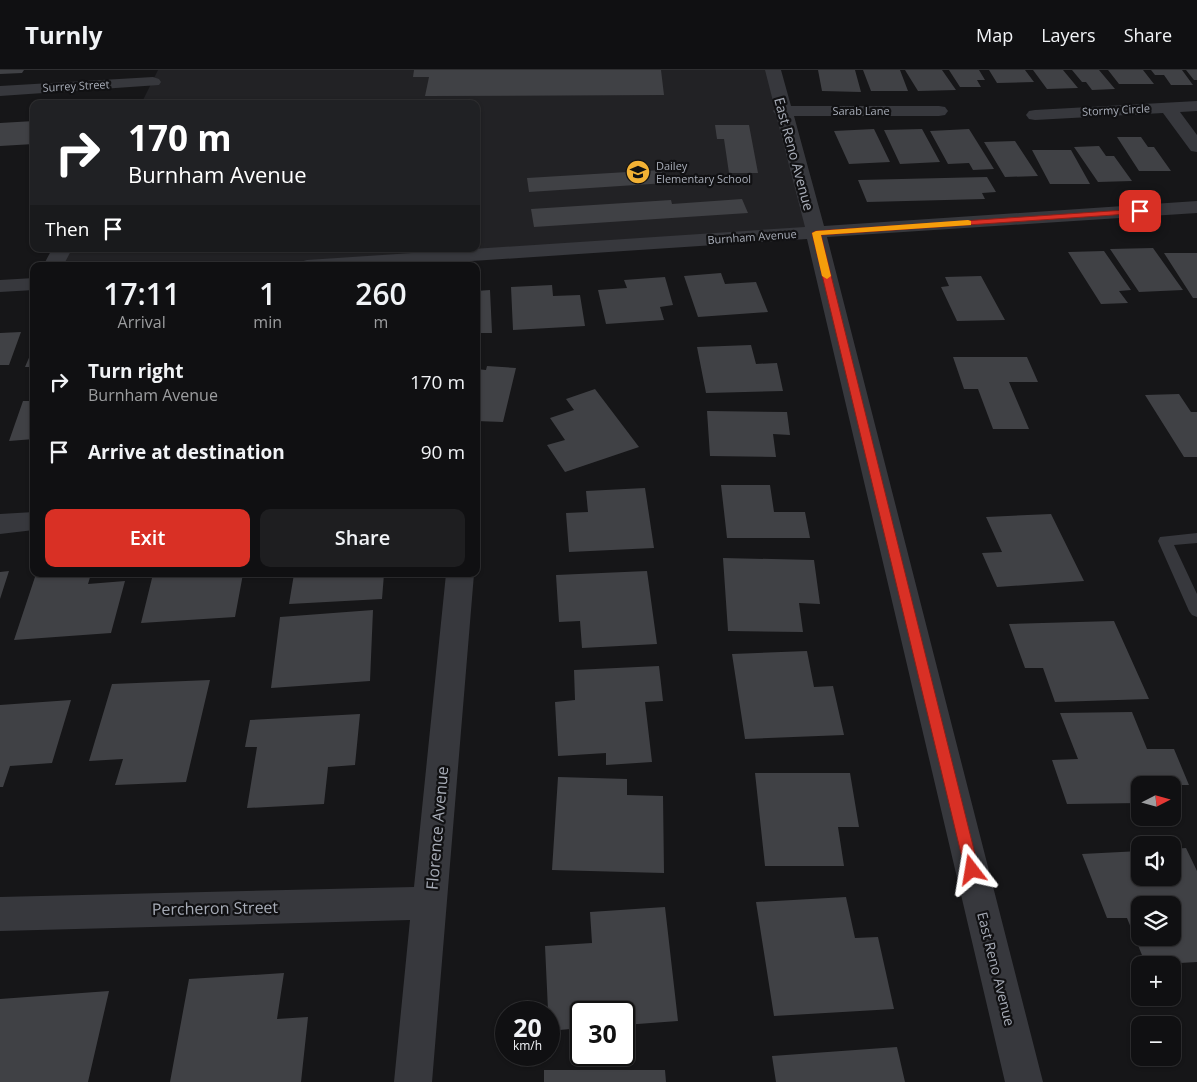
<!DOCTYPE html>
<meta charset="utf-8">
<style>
body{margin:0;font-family:"Open Sans",sans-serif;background:#1e1e20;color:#f1f3f6;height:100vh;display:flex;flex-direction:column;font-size:19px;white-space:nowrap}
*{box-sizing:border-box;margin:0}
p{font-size:16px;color:#9c9d9f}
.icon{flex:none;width:28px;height:28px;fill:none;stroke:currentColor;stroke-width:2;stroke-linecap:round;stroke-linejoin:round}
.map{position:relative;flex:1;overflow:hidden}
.details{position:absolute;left:30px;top:192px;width:450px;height:315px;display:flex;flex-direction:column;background:#101012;border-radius:10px;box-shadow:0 1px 4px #0004,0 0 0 1px #303032}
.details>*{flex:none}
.banner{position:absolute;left:30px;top:30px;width:450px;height:152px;border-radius:10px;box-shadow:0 1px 4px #0004,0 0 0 1px #303032;background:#202124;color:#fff;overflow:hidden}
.needle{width:32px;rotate:84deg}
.buttons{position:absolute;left:1131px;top:706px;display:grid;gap:10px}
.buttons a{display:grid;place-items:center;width:50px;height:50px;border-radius:10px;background:#101012;box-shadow:0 1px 4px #0004,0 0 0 1px #303032;font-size:25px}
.speed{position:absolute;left:495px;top:931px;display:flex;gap:10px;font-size:25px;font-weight:700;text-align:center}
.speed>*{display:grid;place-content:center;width:65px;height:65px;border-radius:50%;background:#101012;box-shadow:0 1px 4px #0004,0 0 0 1px #303032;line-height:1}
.speed small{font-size:12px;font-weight:400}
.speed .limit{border:2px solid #111;border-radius:8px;background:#fff;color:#111}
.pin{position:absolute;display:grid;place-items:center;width:42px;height:42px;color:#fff;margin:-21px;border-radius:10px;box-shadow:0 2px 8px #0006}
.me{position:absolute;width:55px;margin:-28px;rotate:346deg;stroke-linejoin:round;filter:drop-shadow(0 0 4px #0008)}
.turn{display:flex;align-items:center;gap:18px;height:105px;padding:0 15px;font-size:22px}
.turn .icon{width:65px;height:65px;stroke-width:2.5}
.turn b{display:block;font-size:35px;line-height:42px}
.then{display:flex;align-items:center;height:48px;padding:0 15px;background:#0003;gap:10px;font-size:19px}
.eta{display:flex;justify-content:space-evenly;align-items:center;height:85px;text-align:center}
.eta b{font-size:30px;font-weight:600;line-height:35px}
.primary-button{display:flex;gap:10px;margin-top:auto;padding:10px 15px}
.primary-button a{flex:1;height:58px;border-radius:10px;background:#d93025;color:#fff;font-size:20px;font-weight:600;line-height:58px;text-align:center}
.primary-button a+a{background:#1e1e20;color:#f1f3f6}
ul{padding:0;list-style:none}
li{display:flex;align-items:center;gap:15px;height:70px;padding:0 15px}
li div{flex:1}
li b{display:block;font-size:19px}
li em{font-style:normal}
header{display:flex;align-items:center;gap:30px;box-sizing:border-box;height:70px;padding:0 25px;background:#101012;border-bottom:1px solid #303032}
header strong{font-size:24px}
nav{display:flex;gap:28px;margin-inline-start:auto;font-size:18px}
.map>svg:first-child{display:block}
.built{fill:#222225}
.building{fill:#404145;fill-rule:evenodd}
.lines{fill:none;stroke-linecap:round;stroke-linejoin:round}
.service{fill:#37383d;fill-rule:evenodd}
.minor{fill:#37383d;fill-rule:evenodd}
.route{fill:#d93025;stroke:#8d1f18}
.slow{fill:#f59e0b}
.labels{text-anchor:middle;stroke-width:4.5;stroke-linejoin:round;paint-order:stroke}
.far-street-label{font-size:11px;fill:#a8adb8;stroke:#111113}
.far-poi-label{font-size:11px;fill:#a8adb8;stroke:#111113;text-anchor:start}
.street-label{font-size:14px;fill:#a8adb8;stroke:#111113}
.near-street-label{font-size:16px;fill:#a8adb8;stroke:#111113}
</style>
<header>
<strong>Turnly</strong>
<nav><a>Map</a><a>Layers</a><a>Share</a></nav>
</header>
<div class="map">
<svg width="1197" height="1012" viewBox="0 0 1197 1012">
<rect width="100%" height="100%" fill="#161618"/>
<!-- built -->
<path class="built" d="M158,0H773L816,163L307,196H53L62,179H476V34H141Z"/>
<!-- building -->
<path class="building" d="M0,0H24L22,3L0,4Z
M414,0H661L664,25L425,26L429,7H413Z
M818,0H855L861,22L822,21Z
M863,0H900L908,21H871Z
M905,0H942L956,20L918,21Z
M949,0H979L985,10H977L981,17H960Z
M989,0H1025L1034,12L997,13Z
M1033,0H1063L1078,18L1047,19Z
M1072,0H1099L1115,19L1092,20L1086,12H1082Z
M1108,0H1143L1154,14H1119Z
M1151,0H1182L1193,15H1171L1164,5H1155Z
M1186,0H1197V10H1194Z
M34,51V74L0,76V53Z
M715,55H749L758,103H729L724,69H717Z
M874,59L890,92L849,94L834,61Z
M922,59L940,92L900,94L884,60Z
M969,59L994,99L973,100L969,93L948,94L930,61Z
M1117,67H1141L1148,77H1154L1171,101H1139Z
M1015,71L1038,106L1005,107L984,72Z
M1099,76L1106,86H1114L1132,111L1098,112L1074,77Z
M1032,80H1071L1090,114H1050Z
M661,100L666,113L529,122L527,108Z
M987,107L996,122L982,123L985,129L867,132L858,110Z
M742,129L748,143L534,157L531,139L671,130L672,134Z
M1153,178L1183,220L1139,222L1110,179Z
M1104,181L1131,220L1119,221L1128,233L1101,234L1068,182Z
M1164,183H1197V228H1193Z
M721,203L725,214L756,212L768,242L698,247L684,206Z
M981,206L1005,250L957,251L941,217L949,216L945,207Z
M665,207L673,235L660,237L664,250L606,254L598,220L627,218L624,210Z
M552,215L553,226L580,225L585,256L513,260L511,217Z
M490,220L492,263H476V221Z
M21,262L9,295H0V263Z
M751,275L756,294L777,293L783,321L706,323L697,277Z
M34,276V297H25Z
M953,287H1027L1038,312H1009L1029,359H993L978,319H964Z
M487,296L516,298L503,352L476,351V299L486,300Z
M595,319L639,377L565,402L547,375L565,370L550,348L574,340L566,329Z
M1179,324L1191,342H1197V387H1184L1145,325Z
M23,331H34V369L9,371Z
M707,341L787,342L790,365L773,364L776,387L710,386Z
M721,415H770L774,442H805L810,468H727Z
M645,418L654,478L569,482L566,443L588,442L586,421Z
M1051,444L1084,511L997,517L982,483L1002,482L986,447Z
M723,488L814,490L820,534L799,533L803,562L728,561Z
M9,501L0,529V502Z
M647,501L657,574L582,578L580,551L559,552L556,505Z
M36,504H91L88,514L125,511L111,563L14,570Z
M153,504H243L235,547L141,553Z
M294,504H384L382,529L289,534Z
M373,540L370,611L271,618L280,547Z
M1114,551L1149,629L1055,632L1043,598H1025L1009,554Z
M807,581L814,617L833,616L844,665L745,669L732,584Z
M659,596L663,631L645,632L652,692L606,695V683L558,686L555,632L575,630L574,600Z
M210,610L186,712L115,715L123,689L89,691L112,614Z
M71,630L52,693L10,696L3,717H0V635Z
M1132,642L1147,679H1174L1189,715H1140V733L1067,734L1052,690L1078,689L1060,643Z
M360,644L355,695L328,697L324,734L247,738L257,677H245L250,650Z
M755,703H850L859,757H838L844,796H765Z
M558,707L627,709V725L663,726L664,803L552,800Z
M1186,778L1197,801V892L1146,895L1127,848H1107L1082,784L1140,781V808H1172V779ZM1140,835H1172V868H1140Z
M846,827L855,868L878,867L894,939L774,946L756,832Z
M665,837L678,951L624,955V942H581V958L549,961L545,876L592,873L590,842Z
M284,903L277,949L308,947L301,1012H170L189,909Z
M109,921L88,1012H0V929Z
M897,977L905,1012H776L772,986Z
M544,1000H665L666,1012H544Z"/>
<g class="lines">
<!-- service -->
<path class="service" d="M1197,463V473L1174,475L1197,524V547L1192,545L1189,541L1158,471L1160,467Z"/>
<!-- minor -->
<path class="minor" d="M765,0H781L791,36H939L945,37L948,41L945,45L939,46H794L824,156L1197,131V143L827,167L1043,1012H1005L807,169L396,196H297L300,192L307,190L805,157L776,45L773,41L775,39Z
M153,7L159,9L161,12L159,15L0,26V16Z
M1197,31V41L1180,42L1197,65V82L1191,81L1163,43L1035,50L1029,49L1026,45L1029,41L1035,40Z
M52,179H72L63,196H43Z
M34,208V220L0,222V210Z
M34,442V460L0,464V444Z
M446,504H474L432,1012H394L410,850L0,861V827L414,817Z"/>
</g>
<!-- route -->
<path class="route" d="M1140,139L1144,141L1143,143L821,165L979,800L977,804L972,806L967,804L965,800L812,163L816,161Z"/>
<!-- slow -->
<path class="slow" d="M968,150L971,151V155L821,165L831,206L827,209L822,206L812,163L816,161Z"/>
<!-- icons -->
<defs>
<g id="school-disc" transform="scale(1.25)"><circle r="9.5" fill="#f2b134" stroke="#111113"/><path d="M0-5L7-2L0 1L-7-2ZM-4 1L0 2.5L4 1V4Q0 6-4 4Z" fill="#111"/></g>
</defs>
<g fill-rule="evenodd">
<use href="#school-disc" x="638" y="102"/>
</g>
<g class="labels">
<!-- far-street labels -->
<g class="far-street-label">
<text transform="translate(76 16) rotate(-3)" y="4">Surrey Street</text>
<text transform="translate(1116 40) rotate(-3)" y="4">Stormy Circle</text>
<text x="861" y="45">Sarab Lane</text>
<text transform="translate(752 167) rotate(-4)" y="4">Burnham Avenue</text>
</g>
<!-- far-poi labels -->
<g class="far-poi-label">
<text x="656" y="100">Dailey<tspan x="656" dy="13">Elementary School</tspan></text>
</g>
<!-- street labels -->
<g class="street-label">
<text transform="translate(794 84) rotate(75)" y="5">East Reno Avenue</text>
<text transform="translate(996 899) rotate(76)" y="5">East Reno Avenue</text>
</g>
<!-- near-street labels -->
<g class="near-street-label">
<text transform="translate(437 758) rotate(-85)" y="6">Florence Avenue</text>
<text transform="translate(215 838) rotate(-1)" y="6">Percheron Street</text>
</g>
</g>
</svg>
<div class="buttons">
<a><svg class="needle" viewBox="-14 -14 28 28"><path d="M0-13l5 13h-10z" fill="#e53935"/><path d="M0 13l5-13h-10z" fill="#9c9d9f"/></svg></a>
<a><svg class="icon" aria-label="sound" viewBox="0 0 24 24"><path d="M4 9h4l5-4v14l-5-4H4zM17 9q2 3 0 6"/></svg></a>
<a><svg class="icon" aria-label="layers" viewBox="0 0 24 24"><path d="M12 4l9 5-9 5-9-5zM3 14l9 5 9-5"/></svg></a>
<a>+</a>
<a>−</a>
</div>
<div class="speed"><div>20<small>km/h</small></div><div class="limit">30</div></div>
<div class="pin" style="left:1140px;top:141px;background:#d93025"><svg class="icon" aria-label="arrive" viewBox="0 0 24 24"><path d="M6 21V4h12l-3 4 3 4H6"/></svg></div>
<svg class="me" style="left:972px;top:800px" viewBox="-20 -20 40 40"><path d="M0-17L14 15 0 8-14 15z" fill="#d93025" stroke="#fff" stroke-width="4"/></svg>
<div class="banner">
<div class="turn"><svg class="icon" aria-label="right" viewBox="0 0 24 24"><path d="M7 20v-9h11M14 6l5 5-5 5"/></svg><div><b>170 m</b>Burnham Avenue</div></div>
<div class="then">Then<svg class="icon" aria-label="arrive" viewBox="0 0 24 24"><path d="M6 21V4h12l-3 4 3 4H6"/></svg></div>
</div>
<section class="details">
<div class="eta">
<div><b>17:11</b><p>Arrival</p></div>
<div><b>1</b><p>min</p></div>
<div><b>260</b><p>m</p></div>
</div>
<ul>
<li><svg class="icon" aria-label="right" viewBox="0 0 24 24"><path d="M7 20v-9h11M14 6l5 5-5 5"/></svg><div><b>Turn right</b><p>Burnham Avenue</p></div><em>170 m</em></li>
<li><svg class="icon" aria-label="arrive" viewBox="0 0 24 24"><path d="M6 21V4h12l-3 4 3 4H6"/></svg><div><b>Arrive at destination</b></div><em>90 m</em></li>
</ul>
<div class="primary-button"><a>Exit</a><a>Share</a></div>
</section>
</div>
